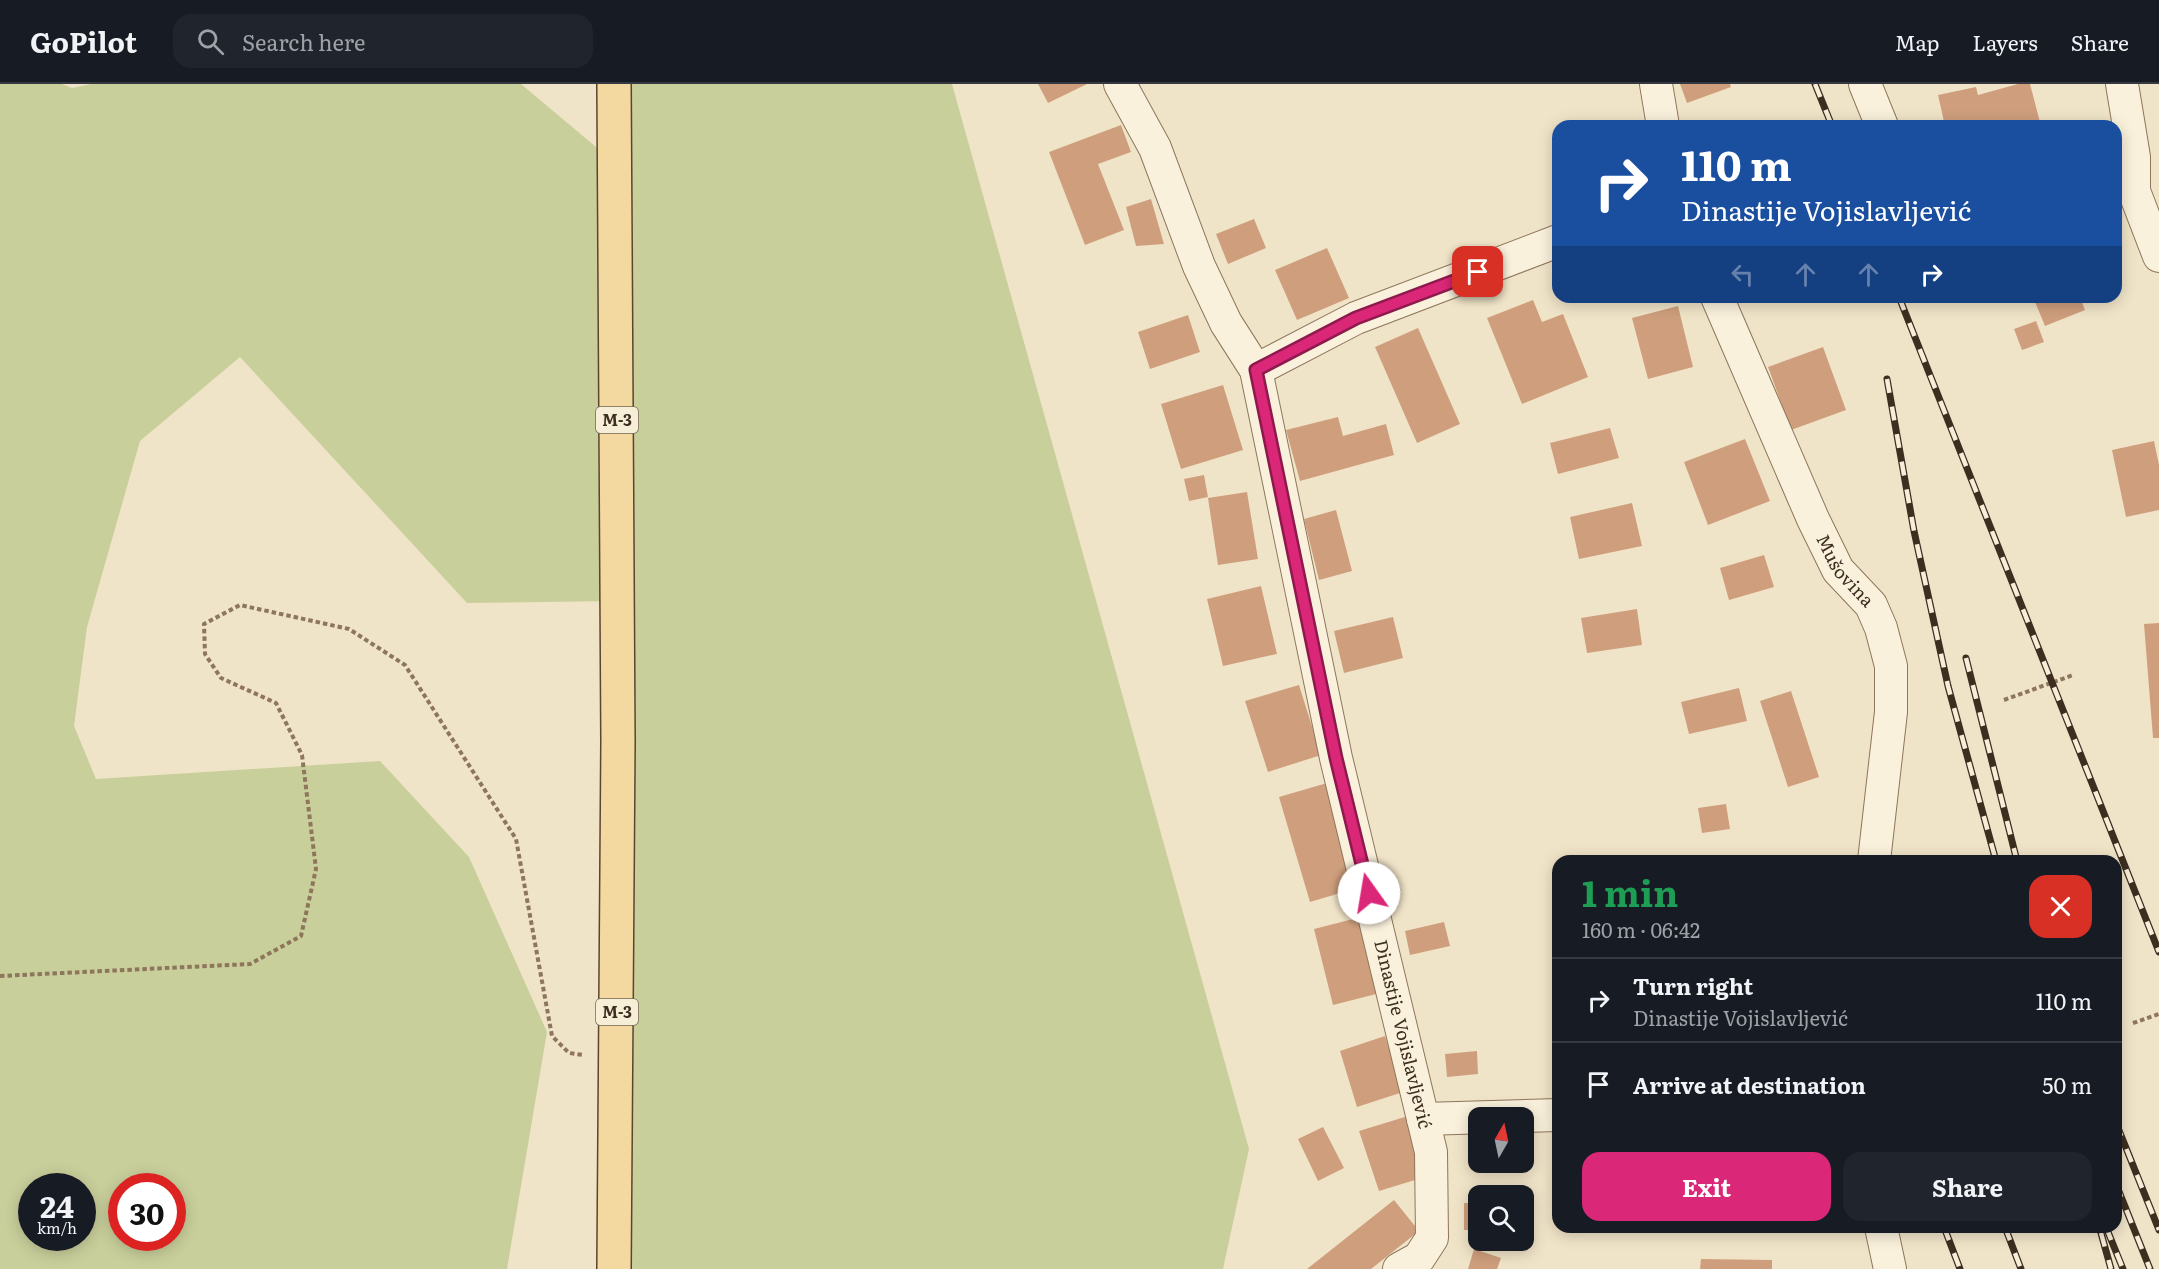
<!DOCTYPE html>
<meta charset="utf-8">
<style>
body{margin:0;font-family:Literata,serif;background:#20242c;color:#f1f3f6;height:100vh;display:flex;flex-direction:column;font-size:22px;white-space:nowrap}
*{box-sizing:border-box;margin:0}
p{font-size:20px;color:#9ea1a6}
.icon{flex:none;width:33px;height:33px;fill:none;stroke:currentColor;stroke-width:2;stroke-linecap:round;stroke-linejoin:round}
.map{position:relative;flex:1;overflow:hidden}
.sheet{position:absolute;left:1552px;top:771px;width:570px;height:378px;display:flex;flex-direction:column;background:#171b24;border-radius:18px;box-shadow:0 3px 15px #0003}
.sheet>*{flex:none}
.top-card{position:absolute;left:1552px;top:36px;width:570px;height:183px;border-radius:18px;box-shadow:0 3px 15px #0003;background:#1a4fa0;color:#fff;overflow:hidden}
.needle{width:39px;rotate:9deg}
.tools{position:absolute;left:1468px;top:1023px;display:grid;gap:12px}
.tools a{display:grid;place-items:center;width:66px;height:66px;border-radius:12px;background:#171b24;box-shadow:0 3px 15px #0003;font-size:30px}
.speed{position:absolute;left:18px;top:1089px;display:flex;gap:12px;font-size:30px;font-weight:700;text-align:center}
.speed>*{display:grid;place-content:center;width:78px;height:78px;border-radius:50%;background:#171b24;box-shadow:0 3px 15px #0003;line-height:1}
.speed small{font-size:15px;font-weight:400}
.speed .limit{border:9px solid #d22;background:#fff;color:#111}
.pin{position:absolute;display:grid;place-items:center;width:51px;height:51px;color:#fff;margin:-26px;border-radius:12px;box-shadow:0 3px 9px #0006}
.me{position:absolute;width:66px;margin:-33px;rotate:347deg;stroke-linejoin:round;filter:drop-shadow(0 0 4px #0008)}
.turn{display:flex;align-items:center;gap:21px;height:126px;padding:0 30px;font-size:27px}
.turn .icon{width:78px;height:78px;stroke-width:2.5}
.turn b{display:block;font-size:42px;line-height:51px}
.lanes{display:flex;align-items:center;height:57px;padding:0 30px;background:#0003;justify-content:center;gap:30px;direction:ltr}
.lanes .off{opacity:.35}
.round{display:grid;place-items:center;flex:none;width:63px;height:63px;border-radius:18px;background:#20242c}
.head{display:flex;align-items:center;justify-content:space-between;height:102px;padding:0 30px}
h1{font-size:36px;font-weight:700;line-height:45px;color:#1e9e55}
.cta{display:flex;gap:12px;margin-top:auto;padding:12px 30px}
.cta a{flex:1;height:69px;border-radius:18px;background:#db2777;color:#fff;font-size:24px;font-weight:700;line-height:69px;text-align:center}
.cta a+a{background:#20242c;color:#f1f3f6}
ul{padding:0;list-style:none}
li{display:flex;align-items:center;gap:18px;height:84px;padding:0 30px;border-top:2px solid #363941}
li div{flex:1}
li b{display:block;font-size:22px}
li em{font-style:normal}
header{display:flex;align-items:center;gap:36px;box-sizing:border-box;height:84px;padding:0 30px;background:#171b24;border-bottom:2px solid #363941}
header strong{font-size:28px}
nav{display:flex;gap:33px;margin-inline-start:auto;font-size:21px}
.search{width:420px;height:54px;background:#20242c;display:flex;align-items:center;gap:15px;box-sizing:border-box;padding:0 21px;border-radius:18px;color:#9ea1a6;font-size:22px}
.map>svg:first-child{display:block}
.green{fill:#c9cf9b;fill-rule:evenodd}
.building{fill:#cf9f7d}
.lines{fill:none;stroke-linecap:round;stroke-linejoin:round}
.street-casing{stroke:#8d765c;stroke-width:34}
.primary-casing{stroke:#5b4430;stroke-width:36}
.path{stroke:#8d765c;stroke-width:4;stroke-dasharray:4.5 3;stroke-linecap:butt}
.street{stroke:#faf1dc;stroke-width:32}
.primary{stroke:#f3d9a0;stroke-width:33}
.rail-casing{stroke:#3d2e20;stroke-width:7}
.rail{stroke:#f7eed8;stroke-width:4.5;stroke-dasharray:14;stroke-linecap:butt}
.route-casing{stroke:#8e194d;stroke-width:15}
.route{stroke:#db2777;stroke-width:10}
.labels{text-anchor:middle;stroke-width:4.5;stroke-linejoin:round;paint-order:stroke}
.shield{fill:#f7eed8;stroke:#756857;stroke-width:1.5}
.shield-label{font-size:16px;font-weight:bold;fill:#3d2e20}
.street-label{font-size:18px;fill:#3d2e20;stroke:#f7eed8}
</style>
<header>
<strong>GoPilot</strong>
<div class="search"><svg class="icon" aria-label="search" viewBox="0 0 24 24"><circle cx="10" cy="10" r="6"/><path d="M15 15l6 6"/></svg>Search here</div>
<nav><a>Map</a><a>Layers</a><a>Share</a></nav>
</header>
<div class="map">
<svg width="2159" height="1185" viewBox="0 0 2159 1185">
<rect width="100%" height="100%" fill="#f0e4c8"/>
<!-- green -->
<path class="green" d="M0,0H62L72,4L91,0H521L614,78V0H952L1249,1065L1223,1185H614L618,517L467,519L240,273L140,357L87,543L74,642L96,695L380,677L469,773L547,948L507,1185H0ZM32,1102H82V1154H32ZM122,1102H172V1154H122Z"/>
<!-- building -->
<path class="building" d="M1038,0H1087L1048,19Z
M1680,0H1730L1731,3L1687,19Z
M2018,0H2030L2041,42H1986L1985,37L1945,42L1938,11L1976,3L1978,11Z
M1121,41L1131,68L1098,80L1124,146L1085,161L1049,68Z
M1151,115L1164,160L1136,162L1126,123Z
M1254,135L1266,164L1228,180L1216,150Z
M1327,164L1349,214L1297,236L1275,186Z
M2033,213H2080L2085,226L2045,242Z
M1533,216L1542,238L1563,230L1588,293L1522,320L1487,234Z
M1678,222L1693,283L1648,295L1632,234Z
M1188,231L1200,268L1150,285L1138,248Z
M2036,237L2044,258L2022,266L2014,245Z
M1418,244L1460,340L1417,359L1375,263Z
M1823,263L1846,326L1791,346L1768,283Z
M1223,301L1243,366L1181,385L1161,320Z
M1338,333L1343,352L1386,340L1394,371L1300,397L1286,346Z
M1610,344L1619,374L1558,390L1550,359Z
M1745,355L1770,417L1708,441L1684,378Z
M2154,357L2159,381V426L2126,433L2112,366Z
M1204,391L1208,413L1189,417L1184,395Z
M1247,408L1258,475L1218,481L1208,414Z
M1632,419L1642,462L1579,475L1570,433Z
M1336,426L1352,487L1319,496L1304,435Z
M1764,471L1774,503L1729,516L1720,484Z
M1261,502L1277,570L1223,582L1207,515Z
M1637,525L1642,561L1587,569L1581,534Z
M1393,533L1403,574L1344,589L1334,547Z
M2159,539V654H2153L2144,540Z
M1299,601L1321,671L1268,688L1245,617Z
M1739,604L1747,637L1689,650L1681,618Z
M1791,607L1819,693L1788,703L1760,617Z
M1327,699L1357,804L1310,818L1279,713Z
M1726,720L1730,745L1702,749L1698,724Z
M1365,832L1384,908L1333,921L1314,845Z
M1444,838L1450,862L1410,871L1405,847Z
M1385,952L1403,1008L1357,1023L1340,967Z
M1477,967L1478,990L1447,993L1445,970Z
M1408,1032L1428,1092L1379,1107L1359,1047Z
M1323,1043L1344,1084L1318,1097L1298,1055Z
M1394,1116L1419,1147L1371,1185H1307Z
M1464,1119H1479V1146H1464Z
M1474,1165L1501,1174L1497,1185H1468Z
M1701,1175L1772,1176V1185H1700Z"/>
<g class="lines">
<!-- street casing -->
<g class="street-casing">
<g id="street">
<path id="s1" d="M1120,0L1155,64L1199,182L1226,239L1256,286L1336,674L1431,1068L1432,1154L1419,1174L1399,1185"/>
<path d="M1656,0L1663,42"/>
<path d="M1865,0L1882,42"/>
<path d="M2122,0L2134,73V107L2159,172"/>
<path id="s2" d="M1717,213L1813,435L1838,486L1871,521L1881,544L1891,582V628L1874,777"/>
<path d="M1256,286L1356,234L1558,157"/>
<path d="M1423,1035L1558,1031"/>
<path d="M1881,1143L1890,1185"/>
</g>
</g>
<!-- primary casing -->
<g class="primary-casing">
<path id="primary" d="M614,1185L618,657L614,0"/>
</g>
<!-- path -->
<path class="path" d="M2004,616L2073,591
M0,892L250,880L301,852L316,785L302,671L276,619L221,594L205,570L204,540L240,521L349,545L405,581L516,755L552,952L569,969L583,971
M2133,939L2159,930"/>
<!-- street -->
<use href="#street" class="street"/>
<!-- primary -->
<use href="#primary" class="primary"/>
<!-- rail casing -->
<g class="rail-casing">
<path id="rail" d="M1815,0L1832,42
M1899,213L2159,868
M1887,295L1914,447L1948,602L1996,777
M1966,574L2017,777
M2116,1039L2159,1146
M2116,1100L2150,1185
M1944,1143L1960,1185
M2005,1143L2021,1185
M2106,1143L2123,1185
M2101,1149L2111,1185"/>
</g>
<!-- rail -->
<use href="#rail" class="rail"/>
</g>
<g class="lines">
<!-- route casing -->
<g class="route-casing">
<path id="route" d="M1369,809L1336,674L1256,286L1356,234L1478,188"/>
</g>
<!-- route -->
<use href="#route" class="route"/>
</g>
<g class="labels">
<!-- shield labels -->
<g class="shield">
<rect x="596" y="323" width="42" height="26" rx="4.5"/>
<rect x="596" y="915" width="42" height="26" rx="4.5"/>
</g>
<g class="shield-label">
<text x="617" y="342">M-3</text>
<text x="617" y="934">M-3</text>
</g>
<!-- street labels -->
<g class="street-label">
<text dy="6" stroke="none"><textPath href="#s2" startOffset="303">Mušovina</textPath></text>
<text dy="6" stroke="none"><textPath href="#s1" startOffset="998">Dinastije Vojislavljević</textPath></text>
</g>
</g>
</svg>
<div class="tools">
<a><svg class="needle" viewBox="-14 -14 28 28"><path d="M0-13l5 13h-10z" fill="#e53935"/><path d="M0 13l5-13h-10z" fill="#9ea1a6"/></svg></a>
<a><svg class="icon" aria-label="search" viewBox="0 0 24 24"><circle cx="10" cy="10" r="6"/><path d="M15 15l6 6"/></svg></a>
</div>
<div class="speed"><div>24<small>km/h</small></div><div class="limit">30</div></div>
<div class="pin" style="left:1478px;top:188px;background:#d93025"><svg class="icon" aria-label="arrive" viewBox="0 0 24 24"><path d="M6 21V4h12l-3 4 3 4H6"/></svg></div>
<svg class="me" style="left:1369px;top:809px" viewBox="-20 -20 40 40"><circle r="19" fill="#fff"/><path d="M0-13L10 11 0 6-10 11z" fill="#db2777"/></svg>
<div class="top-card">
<div class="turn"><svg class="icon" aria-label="right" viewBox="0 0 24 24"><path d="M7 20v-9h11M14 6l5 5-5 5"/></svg><div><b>110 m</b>Dinastije Vojislavljević</div></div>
<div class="lanes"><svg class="icon off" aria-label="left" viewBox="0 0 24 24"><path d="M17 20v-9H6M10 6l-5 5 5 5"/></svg><svg class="icon off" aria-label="ahead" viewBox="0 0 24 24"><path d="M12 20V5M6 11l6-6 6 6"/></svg><svg class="icon off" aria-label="ahead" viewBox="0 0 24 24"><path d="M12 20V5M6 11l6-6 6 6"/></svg><svg class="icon" aria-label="right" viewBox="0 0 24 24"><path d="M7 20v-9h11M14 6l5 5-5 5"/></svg></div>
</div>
<section class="sheet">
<div class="head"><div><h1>1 min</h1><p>160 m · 06:42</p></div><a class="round" style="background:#d93025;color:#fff"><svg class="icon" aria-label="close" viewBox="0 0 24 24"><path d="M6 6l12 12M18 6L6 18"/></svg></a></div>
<ul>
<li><svg class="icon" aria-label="right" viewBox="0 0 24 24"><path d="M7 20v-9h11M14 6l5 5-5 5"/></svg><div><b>Turn right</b><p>Dinastije Vojislavljević</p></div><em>110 m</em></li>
<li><svg class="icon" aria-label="arrive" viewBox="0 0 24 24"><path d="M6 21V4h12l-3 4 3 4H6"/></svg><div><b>Arrive at destination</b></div><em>50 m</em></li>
</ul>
<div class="cta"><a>Exit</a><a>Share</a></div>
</section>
</div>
